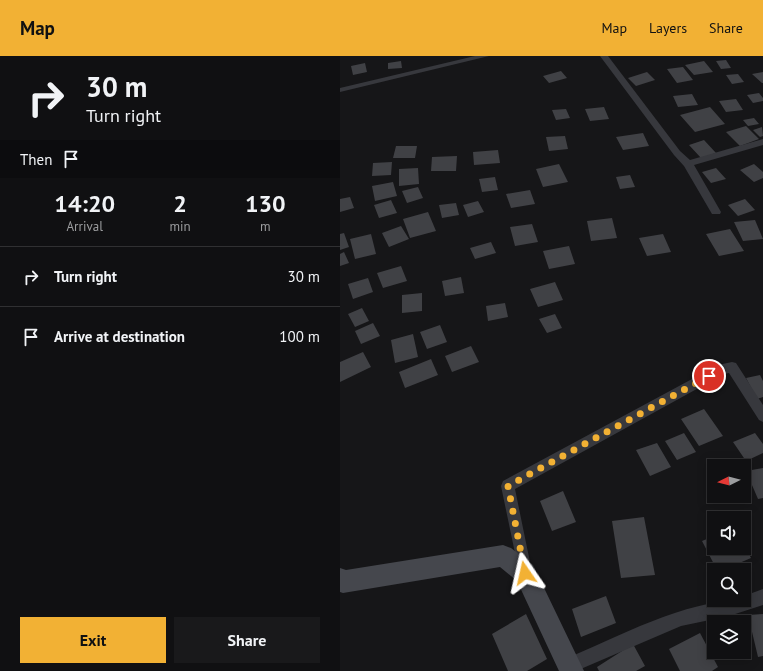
<!DOCTYPE html>
<style>
body{margin:0;font-family:"PT Sans",sans-serif;background:#19191b;color:#f1f3f6;height:100vh;display:flex;flex-direction:column;font-size:15px;white-space:nowrap}
*{box-sizing:border-box;margin:0}
p{font-size:13px;color:#9c9d9f}
.icon{flex:none;width:22px;height:22px;fill:none;stroke:currentColor;stroke-width:2;stroke-linecap:round;stroke-linejoin:round}
.map{position:relative;flex:1;overflow:hidden}
.sheet{display:flex;flex-direction:column;background:#101012;width:340px}
.sheet>*{flex:none}
.hud{background:#101012;color:#f1f3f6;overflow:hidden}
.needle{width:26px;rotate:264deg}
.tools{position:absolute;left:367px;top:403px;display:grid;gap:8px}
.tools a{display:grid;place-items:center;width:44px;height:44px;border-radius:0px;background:#101012;box-shadow:0 2px 10px #0003,0 0 0 1px #303032;font-size:20px}
.pin{position:absolute;display:grid;place-items:center;width:34px;height:34px;color:#fff;margin:-17px;border:2px solid #fff;border-radius:50%;box-shadow:0 1px 4px #0007}
.me{position:absolute;width:44px;margin:-22px;rotate:349deg;stroke-linejoin:round;filter:drop-shadow(0 0 3px #0008)}
.turn{display:flex;align-items:center;gap:14px;height:84px;padding:0 20px;font-size:18px}
.turn .icon{width:52px;height:52px;stroke-width:2.5}
.turn b{display:block;font-size:28px;line-height:34px}
.then{display:flex;align-items:center;height:38px;padding:0 20px;background:#0003;gap:8px;font-size:15px}
.eta{display:flex;justify-content:space-evenly;align-items:center;height:68px;text-align:center}
.eta b{font-size:24px;font-weight:600;line-height:28px}
.primary-button{display:flex;gap:8px;margin-top:auto;padding:8px 20px}
.primary-button a{flex:1;height:46px;border-radius:0px;background:#f2b134;color:#111;font-size:16px;font-weight:600;line-height:46px;text-align:center}
.primary-button a+a{background:#19191b;color:#f1f3f6}
ul{padding:0;list-style:none}
li{display:flex;align-items:center;gap:12px;height:60px;padding:0 20px;border-top:1px solid #303032}
li div{flex:1}
li b{display:block;font-size:15px}
li em{font-style:normal}
header{display:flex;align-items:center;gap:24px;box-sizing:border-box;height:56px;padding:0 20px;background:#f2b134;color:#111}
header strong{font-size:19px}
nav{display:flex;gap:22px;margin-inline-start:auto;font-size:14px}
main{display:flex;flex:1;min-height:0}
.map>svg:first-child{display:block}
.building{fill:#404145}
.lines{fill:none;stroke-linecap:round;stroke-linejoin:round}
.street{fill:#37383d;fill-rule:evenodd}
.secondary{fill:#45474d;fill-rule:evenodd}
.route{stroke:#f2b134;stroke-width:7;stroke-dasharray:0 12.6}
</style>
<header>
<strong>Map</strong>
<nav><a>Map</a><a>Layers</a><a>Share</a></nav>
</header>
<main>
<section class="sheet">
<div class="hud">
<div class="turn"><svg class="icon" aria-label="right" viewBox="0 0 24 24"><path d="M7 20v-9h11M14 6l5 5-5 5"/></svg><div><b>30 m</b>Turn right</div></div>
<div class="then">Then<svg class="icon" aria-label="arrive" viewBox="0 0 24 24"><path d="M6 21V4h12l-3 4 3 4H6"/></svg></div>
</div>
<div class="eta">
<div><b>14:20</b><p>Arrival</p></div>
<div><b>2</b><p>min</p></div>
<div><b>130</b><p>m</p></div>
</div>
<ul>
<li><svg class="icon" aria-label="right" viewBox="0 0 24 24"><path d="M7 20v-9h11M14 6l5 5-5 5"/></svg><div><b>Turn right</b></div><em>30 m</em></li>
<li><svg class="icon" aria-label="arrive" viewBox="0 0 24 24"><path d="M6 21V4h12l-3 4 3 4H6"/></svg><div><b>Arrive at destination</b></div><em>100 m</em></li>
</ul>
<div class="primary-button"><a>Exit</a><a>Share</a></div>
</section>
<div class="map">
<svg width="423" height="615" viewBox="0 0 423 615">
<rect width="100%" height="100%" fill="#161618"/>
<!-- building -->
<path class="building" d="M386,4L391,12L381,13L376,5Z
M61,5L62,12L48,13V7Z
M364,5L373,16L354,19L345,9Z
M25,7L27,16L13,19L11,10Z
M343,11L353,24L337,27L327,13Z
M221,15L227,22L209,27L203,20Z
M307,16L315,24L296,30L288,22Z
M423,16V27H422L412,18Z
M398,18L404,26L392,28L386,19Z
M419,37L423,42V45L413,47L407,39Z
M352,38L358,49L338,51L333,40Z
M396,43L403,54L386,56L379,45Z
M264,51L269,63L250,65L245,53Z
M370,51L385,68L355,76L340,59Z
M226,53L230,62L216,64L212,54Z
M414,62L419,68L408,70L403,64Z
M406,70L419,83L400,90L386,76Z
M422,71L423,80L420,81L413,74Z
M303,77L309,90L283,94L276,81Z
M225,80L228,93L209,95L206,81Z
M364,84L376,97L361,102L349,89Z
M56,90H77L75,102H53Z
M158,94L160,107L134,109L133,96Z
M117,100L116,115H91L92,101Z
M52,106L51,119L32,120L33,107Z
M219,108L228,126L203,131L196,113Z
M414,108L423,116V122L414,126L400,114Z
M78,112L79,128L59,130V113Z
M376,112L386,123L371,127L362,116Z
M290,119L295,131L280,133L276,121Z
M155,121L158,134L142,136L139,123Z
M53,126L57,140L35,145L32,130Z
M78,131L83,142L67,147L62,135Z
M190,134L195,148L171,152L166,138Z
M10,141L14,152L0,156V143Z
M405,143L415,154L398,160L388,149Z
M51,144L57,157L39,162L34,149Z
M138,145L144,156L128,161L123,149Z
M116,147L119,159L102,162L99,149Z
M88,156L96,175L70,182L63,163Z
M272,162L277,182L251,185L247,165Z
M415,164L423,183L403,185L394,166Z
M192,168L198,186L175,190L170,171Z
M61,170L69,183L49,191L42,177Z
M390,173L404,195L379,200L366,178Z
M4,177L9,191L0,194V178Z
M31,178L36,198L15,203L10,183Z
M323,178L331,196L307,200L299,182Z
M151,186L156,197L135,203L130,192Z
M229,190L235,208L209,213L203,195Z
M4,196L9,207L0,210V198Z
M61,210L67,225L43,232L37,217Z
M121,221L124,237L105,240L102,225Z
M28,222L33,236L13,243L8,228Z
M215,226L223,244L198,251L190,233Z
M82,237V255L62,257V239Z
M165,247L168,261L148,265L146,250Z
M22,252L29,265L15,271L8,258Z
M215,258L222,272L207,277L199,263Z
M33,267L40,280L21,288L15,275Z
M100,269L107,286L87,293L80,276Z
M73,278L78,301L55,307L51,284Z
M131,290L139,306L112,316L105,300Z
M23,296L31,311L0,326V306Z
M91,303L98,319L65,332L59,316Z
M420,319L423,325V341L417,343L406,322Z
M364,353L383,380L359,390L341,363Z
M344,377L356,396L337,404L325,385Z
M415,377L423,388V397L406,405L393,386Z
M317,387L331,411L310,420L296,394Z
M423,412V442L418,443L406,415Z
M223,435L236,466L212,475L200,445Z
M304,461L315,519L281,522L272,465Z
M374,480V492H404V489L411,502L383,514H377L362,485Z
M266,540L276,567L241,581L232,553Z
M186,558L207,603L187,615H168L152,578Z
M423,558V600L418,601L408,559Z
M360,577L378,611L372,615H340L329,593Z
M293,588L305,610L296,615H259L257,611Z"/>
<g class="lines">
<!-- street -->
<path class="street" d="M135,0H149L0,36V32Z
M260,0H268L340,95L350,104L423,83V89L354,109L381,156L380,158H372L344,110L334,99Z
M392,306L396,307L423,349V366L419,364L389,317L384,318L175,433L192,516L190,521L185,523L180,521L161,430L163,425L378,309Z
M423,533V549L389,560L341,570L236,615H223L221,610L223,604C278,581 344,544 404,544V540Z"/>
<!-- secondary -->
<path class="secondary" d="M163,489L171,492L193,509L244,615H219L177,525L160,511L3,537L0,536V512L6,514Z"/>
</g>
<g class="lines">
<!-- route -->
<path class="route" d="M185,517L168,430L369,320"/>
</g>
</svg>
<div class="tools">
<a><svg class="needle" viewBox="-14 -14 28 28"><path d="M0-13l5 13h-10z" fill="#e53935"/><path d="M0 13l5-13h-10z" fill="#9c9d9f"/></svg></a>
<a><svg class="icon" aria-label="sound" viewBox="0 0 24 24"><path d="M4 9h4l5-4v14l-5-4H4zM17 9q2 3 0 6"/></svg></a>
<a><svg class="icon" aria-label="search" viewBox="0 0 24 24"><circle cx="10" cy="10" r="6"/><path d="M15 15l6 6"/></svg></a>
<a><svg class="icon" aria-label="layers" viewBox="0 0 24 24"><path d="M12 4l9 5-9 5-9-5zM3 14l9 5 9-5"/></svg></a>
</div>
<div class="pin" style="left:369px;top:320px;background:#d93025"><svg class="icon" aria-label="arrive" viewBox="0 0 24 24"><path d="M6 21V4h12l-3 4 3 4H6"/></svg></div>
<svg class="me" style="left:185px;top:517px" viewBox="-20 -20 40 40"><path d="M0-17L14 15 0 8-14 15z" fill="#f2b134" stroke="#fff" stroke-width="4"/></svg>
</div>
</main>
